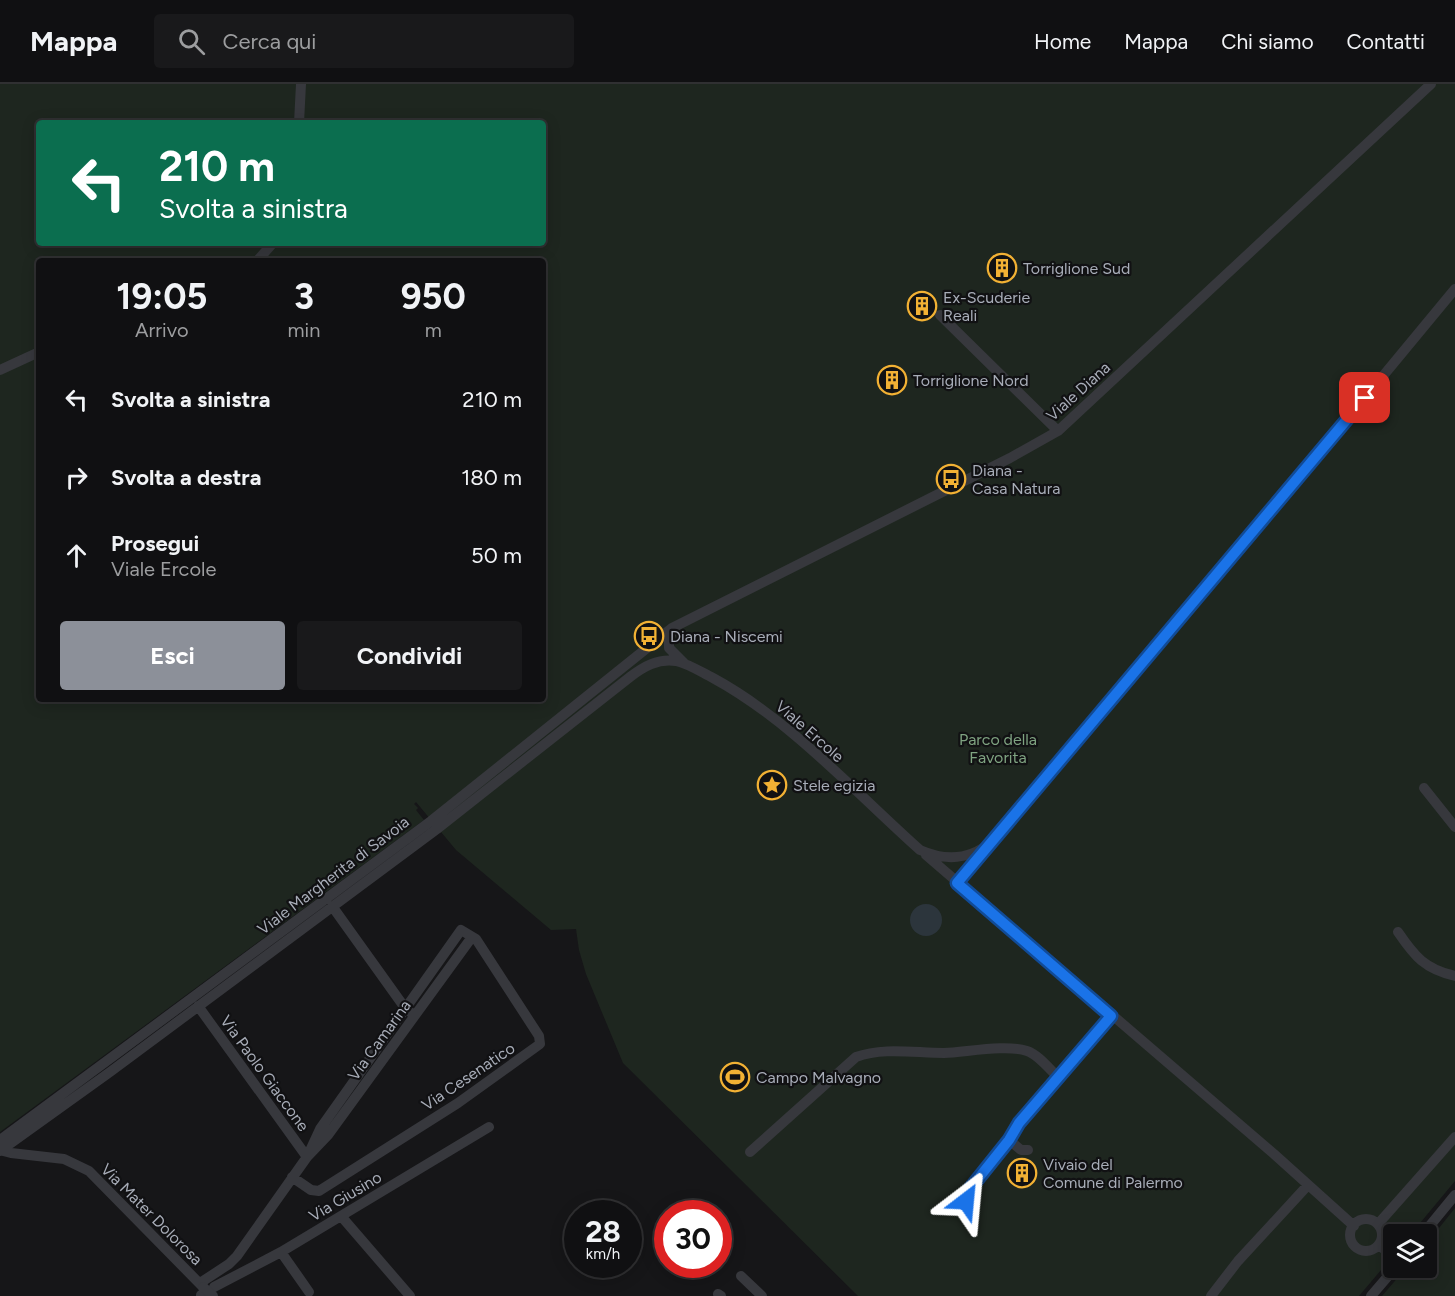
<!DOCTYPE html>
<html lang="it">
<style>
body{margin:0;font-family:Figtree,sans-serif;background:#19191b;color:#f1f3f6;height:100vh;display:flex;flex-direction:column;font-size:22px;white-space:nowrap}
*{box-sizing:border-box;margin:0}
p{font-size:20px;color:#9c9d9f}
.icon{flex:none;width:33px;height:33px;fill:none;stroke:currentColor;stroke-width:2;stroke-linecap:round;stroke-linejoin:round}
.map{position:relative;flex:1;overflow:hidden}
.side{position:absolute;left:36px;top:174px;width:510px;height:444px;display:flex;flex-direction:column;background:#101012;border-radius:6px;box-shadow:0 3px 15px #0003,0 0 0 2px #303032}
.side>*{flex:none}
.banner{position:absolute;left:36px;top:36px;width:510px;height:126px;border-radius:6px;box-shadow:0 3px 15px #0003,0 0 0 2px #303032;background:#0b6e4f;color:#fff;overflow:hidden}
.buttons{position:absolute;left:1383px;top:1140px;display:grid;gap:12px}
.buttons a{display:grid;place-items:center;width:54px;height:54px;border-radius:6px;background:#101012;box-shadow:0 3px 15px #0003,0 0 0 2px #303032;font-size:30px}
.speed{position:absolute;left:564px;top:1116px;display:flex;gap:12px;font-size:30px;font-weight:700;text-align:center}
.speed>*{display:grid;place-content:center;width:78px;height:78px;border-radius:50%;background:#101012;box-shadow:0 3px 15px #0003,0 0 0 2px #303032;line-height:1}
.speed small{font-size:15px;font-weight:400}
.speed .limit{border:9px solid #d22;background:#fff;color:#111}
.pin{position:absolute;display:grid;place-items:center;width:51px;height:51px;color:#fff;margin:-26px;border-radius:12px;box-shadow:0 3px 9px #0006}
.me{position:absolute;width:66px;margin:-33px;rotate:29deg;stroke-linejoin:round;filter:drop-shadow(0 0 4px #0008)}
.turn{display:flex;align-items:center;gap:21px;height:126px;padding:0 24px;font-size:27px}
.turn .icon{width:78px;height:78px;stroke-width:2.5}
.turn b{display:block;font-size:42px;line-height:51px}
.eta{display:flex;justify-content:space-evenly;align-items:center;height:102px;text-align:center}
.eta b{font-size:36px;font-weight:700;line-height:42px}
.action{display:flex;gap:12px;margin-top:auto;padding:12px 24px}
.action a{flex:1;height:69px;border-radius:6px;background:#8c9099;color:#fff;font-size:24px;font-weight:700;line-height:69px;text-align:center}
.action a+a{background:#19191b;color:#f1f3f6}
ul{padding:0;list-style:none}
li{display:flex;align-items:center;gap:18px;height:78px;padding:0 24px}
li div{flex:1}
li b{display:block;font-size:22px}
li em{font-style:normal}
header{display:flex;align-items:center;gap:36px;box-sizing:border-box;height:84px;padding:0 30px;background:#101012;border-bottom:2px solid #303032}
header strong{font-size:28px}
nav{display:flex;gap:33px;margin-inline-start:auto;font-size:21px}
.search{width:420px;height:54px;background:#19191b;display:flex;align-items:center;gap:15px;box-sizing:border-box;padding:0 21px;border-radius:6px;color:#9c9d9f;font-size:22px}
.map>svg:first-child{display:block}
.green{fill:#1e261f;fill-rule:evenodd}
.water{fill:#2c353c}
.lines{fill:none;stroke-linecap:round;stroke-linejoin:round}
.minor{stroke:#37383d;stroke-width:10}
.minor-bridge{stroke:#37383d;stroke-width:10}
.route-casing{stroke:#114b97;stroke-width:15}
.route{stroke:#1a73e8;stroke-width:10}
.labels{text-anchor:middle;stroke-width:4.5;stroke-linejoin:round;paint-order:stroke}
.poi-label{font-size:16px;fill:#a8adb8;stroke:#111113;text-anchor:start}
.street-label{font-size:16px;fill:#a8adb8;stroke:#111113}
.park-label{font-size:16px;fill:#7fa381;stroke:#111113}
</style>
<header>
<strong>Mappa</strong>
<div class="search"><svg class="icon" aria-label="search" viewBox="0 0 24 24"><circle cx="10" cy="10" r="6"/><path d="M15 15l6 6"/></svg>Cerca qui</div>
<nav><a>Home</a><a>Mappa</a><a>Chi siamo</a><a>Contatti</a></nav>
</header>
<div class="map">
<svg width="1455" height="1212" viewBox="0 0 1455 1212">
<rect width="100%" height="100%" fill="#161618"/>
<!-- green -->
<path class="green" d="M0,0H1455V1097L1411,1150H1394L1393,1164L1385,1175L1387,1179L1359,1212H858L623,979L586,890L579,866L576,845L551,846L456,766L416,718L414,720L418,724L416,726L424,736L0,1048ZM39,39H543V159H39ZM39,177H543V615H39Z
M1455,1124V1212H1382L1406,1184H1426L1427,1159Z"/>
<!-- water -->
<path class="water" d="M910 836a16 16 0 1 1 32 0a16 16 0 1 1-32 0Z"/>
<g class="lines">
<!-- minor -->
<path class="minor" d="M299,39L301,0
M257,177L273,159
M940,231L1058,347
M0,286L39,268
M675,543L669,554V564L684,579
M1424,704L1455,743
M926,771L1274,1070L1354,1142
M957,799L984,767
M332,822L405,924L410,928
M1398,848C1415,873 1425,885 1455,892
M198,922L307,1073
M0,1056L431,737L672,544L1010,374L1058,347L1431,0
M0,1066L11,1069L64,1075L89,1087L203,1203
M1028,1066H1021L1009,1056L1011,1051L1111,932
M0,1067L110,988L437,745L630,593C643,583 658,574 676,577C689,580 701,588 713,594C789,635 855,708 920,766C945,777 970,776 991,758L1335,350L1455,205
M750,1068L856,973C883,963 915,969 944,969C967,968 1007,960 1027,967C1039,971 1050,986 1059,994
M292,1093L311,1106L319,1107L458,1019L540,960L539,952L476,855L461,846L320,1045L307,1073
M974,1123L966,1117L965,1111L1009,1056
M341,1132L410,1212
M1350 1151a16 16 0 1 1 32 0a16 16 0 1 1-32 0Z
M1378,1140L1455,1053
M1423,1150L1455,1111
M1379,1161L1394,1173
M281,1168L309,1208
M741,1192L762,1212
M200,1199L229,1180L237,1172L307,1073L328,1051L472,853
M214,1203L281,1168L489,1043
M718,1210L721,1212
M201,1212V1211
M1211,1212L1238,1177L1308,1101
M1371,1212L1395,1184"/>
<!-- minor-bridge -->
<path class="minor-bridge" d="M203,1203L213,1212"/>
</g>
<g class="lines">
<!-- route casing -->
<g class="route-casing">
<path id="route" d="M966,1117L965,1111L1009,1056L1019,1039L1111,932L957,799L1365,314"/>
</g>
<!-- route -->
<use href="#route" class="route"/>
</g>
<!-- icons -->
<defs>
<g id="building-ring" transform="scale(1.5)"><circle r="9.5" fill="#111113" stroke="#f2b134" stroke-width="1.5"/><path d="M-4-6H4V6H1V3H-1V6H-4ZM-2.5-4.3h1.7v1.8h-1.7ZM.8-4.3h1.7v1.8H.8ZM-2.5-1h1.7V.8h-1.7ZM.8-1h1.7V.8H.8Z" fill="#f2b134"/></g>
<g id="bus-ring" transform="scale(1.5)"><circle r="9.5" fill="#111113" stroke="#f2b134" stroke-width="1.5"/><path d="M-5-6H5V4H4V6H2V4H-2V6H-4V4H-5ZM-3.5-4V0h7V-4ZM-3.5 1.2v1.5H-2V1.2ZM2 1.2v1.5H3.5V1.2Z" fill="#f2b134"/></g>
<g id="sight-ring" transform="scale(1.5)"><circle r="9.5" fill="#111113" stroke="#f2b134" stroke-width="1.5"/><path d="M0-6L1.8-2.2L6-1.7L2.9 1.2L3.7 5.4L0 3.3L-3.7 5.4L-2.9 1.2L-6-1.7L-1.8-2.2Z" fill="#f2b134"/></g>
<g id="stadium-ring" transform="scale(1.5)"><circle r="9.5" fill="#111113" stroke="#f2b134" stroke-width="1.5"/><path d="M0-5a6.5 5 0 1 0 0 10a6.5 5 0 1 0 0-10ZM-3.5-1.8h7v3.6h-7Z" fill="#f2b134"/></g>
</defs>
<g fill-rule="evenodd">
<use href="#building-ring" x="1002" y="184"/>
<use href="#building-ring" x="922" y="222"/>
<use href="#building-ring" x="892" y="296"/>
<use href="#bus-ring" x="951" y="395"/>
<use href="#bus-ring" x="649" y="552"/>
<use href="#sight-ring" x="772" y="701"/>
<use href="#stadium-ring" x="735" y="993"/>
<use href="#building-ring" x="1022" y="1089"/>
</g>
<g class="labels">
<!-- poi labels -->
<g class="poi-label">
<text x="1023" y="190">Torriglione Sud</text>
<text x="943" y="219">Ex-Scuderie<tspan x="943" dy="18">Reali</tspan></text>
<text x="913" y="302">Torriglione Nord</text>
<text x="972" y="392">Diana -<tspan x="972" dy="18">Casa Natura</tspan></text>
<text x="670" y="558">Diana - Niscemi</text>
<text x="793" y="707">Stele egizia</text>
<text x="756" y="999">Campo Malvagno</text>
<text x="1043" y="1086">Vivaio del<tspan x="1043" dy="18">Comune di Palermo</tspan></text>
</g>
<!-- street labels -->
<g class="street-label">
<text transform="translate(1078 307) rotate(-42)" y="6">Viale Diana</text>
<text transform="translate(810 647) rotate(41)" y="6">Viale Ercole</text>
<text transform="translate(333 791) rotate(-37)" y="6">Viale Margherita di Savoia</text>
<text transform="translate(379 956) rotate(-54)" y="6">Via Camarina</text>
<text transform="translate(265 989) rotate(54)" y="6">Via Paolo Giaccone</text>
<text transform="translate(468 992) rotate(-34)" y="6">Via Cesenatico</text>
<text transform="translate(345 1112) rotate(-31)" y="6">Via Giusino</text>
<text transform="translate(152 1130) rotate(45)" y="6">Via Mater Dolorosa</text>
</g>
<!-- park labels -->
<g class="park-label">
<text x="998" y="661">Parco della<tspan x="998" dy="18">Favorita</tspan></text>
</g>
</g>
</svg>
<div class="buttons">
<a><svg class="icon" aria-label="layers" viewBox="0 0 24 24"><path d="M12 4l9 5-9 5-9-5zM3 14l9 5 9-5"/></svg></a>
</div>
<div class="speed"><div>28<small>km/h</small></div><div class="limit">30</div></div>
<div class="pin" style="left:1365px;top:314px;background:#d93025"><svg class="icon" aria-label="arrive" viewBox="0 0 24 24"><path d="M6 21V4h12l-3 4 3 4H6"/></svg></div>
<svg class="me" style="left:966px;top:1117px" viewBox="-20 -20 40 40"><path d="M0-17L14 15 0 8-14 15z" fill="#1a73e8" stroke="#fff" stroke-width="4"/></svg>
<div class="banner">
<div class="turn"><svg class="icon" aria-label="left" viewBox="0 0 24 24"><path d="M17 20v-9H6M10 6l-5 5 5 5"/></svg><div><b>210 m</b>Svolta a sinistra</div></div>
</div>
<section class="side">
<div class="eta">
<div><b>19:05</b><p>Arrivo</p></div>
<div><b>3</b><p>min</p></div>
<div><b>950</b><p>m</p></div>
</div>
<ul>
<li><svg class="icon" aria-label="left" viewBox="0 0 24 24"><path d="M17 20v-9H6M10 6l-5 5 5 5"/></svg><div><b>Svolta a sinistra</b></div><em>210 m</em></li>
<li><svg class="icon" aria-label="right" viewBox="0 0 24 24"><path d="M7 20v-9h11M14 6l5 5-5 5"/></svg><div><b>Svolta a destra</b></div><em>180 m</em></li>
<li><svg class="icon" aria-label="ahead" viewBox="0 0 24 24"><path d="M12 20V5M6 11l6-6 6 6"/></svg><div><b>Prosegui</b><p>Viale Ercole</p></div><em>50 m</em></li>
</ul>
<div class="action"><a>Esci</a><a>Condividi</a></div>
</section>
</div>
